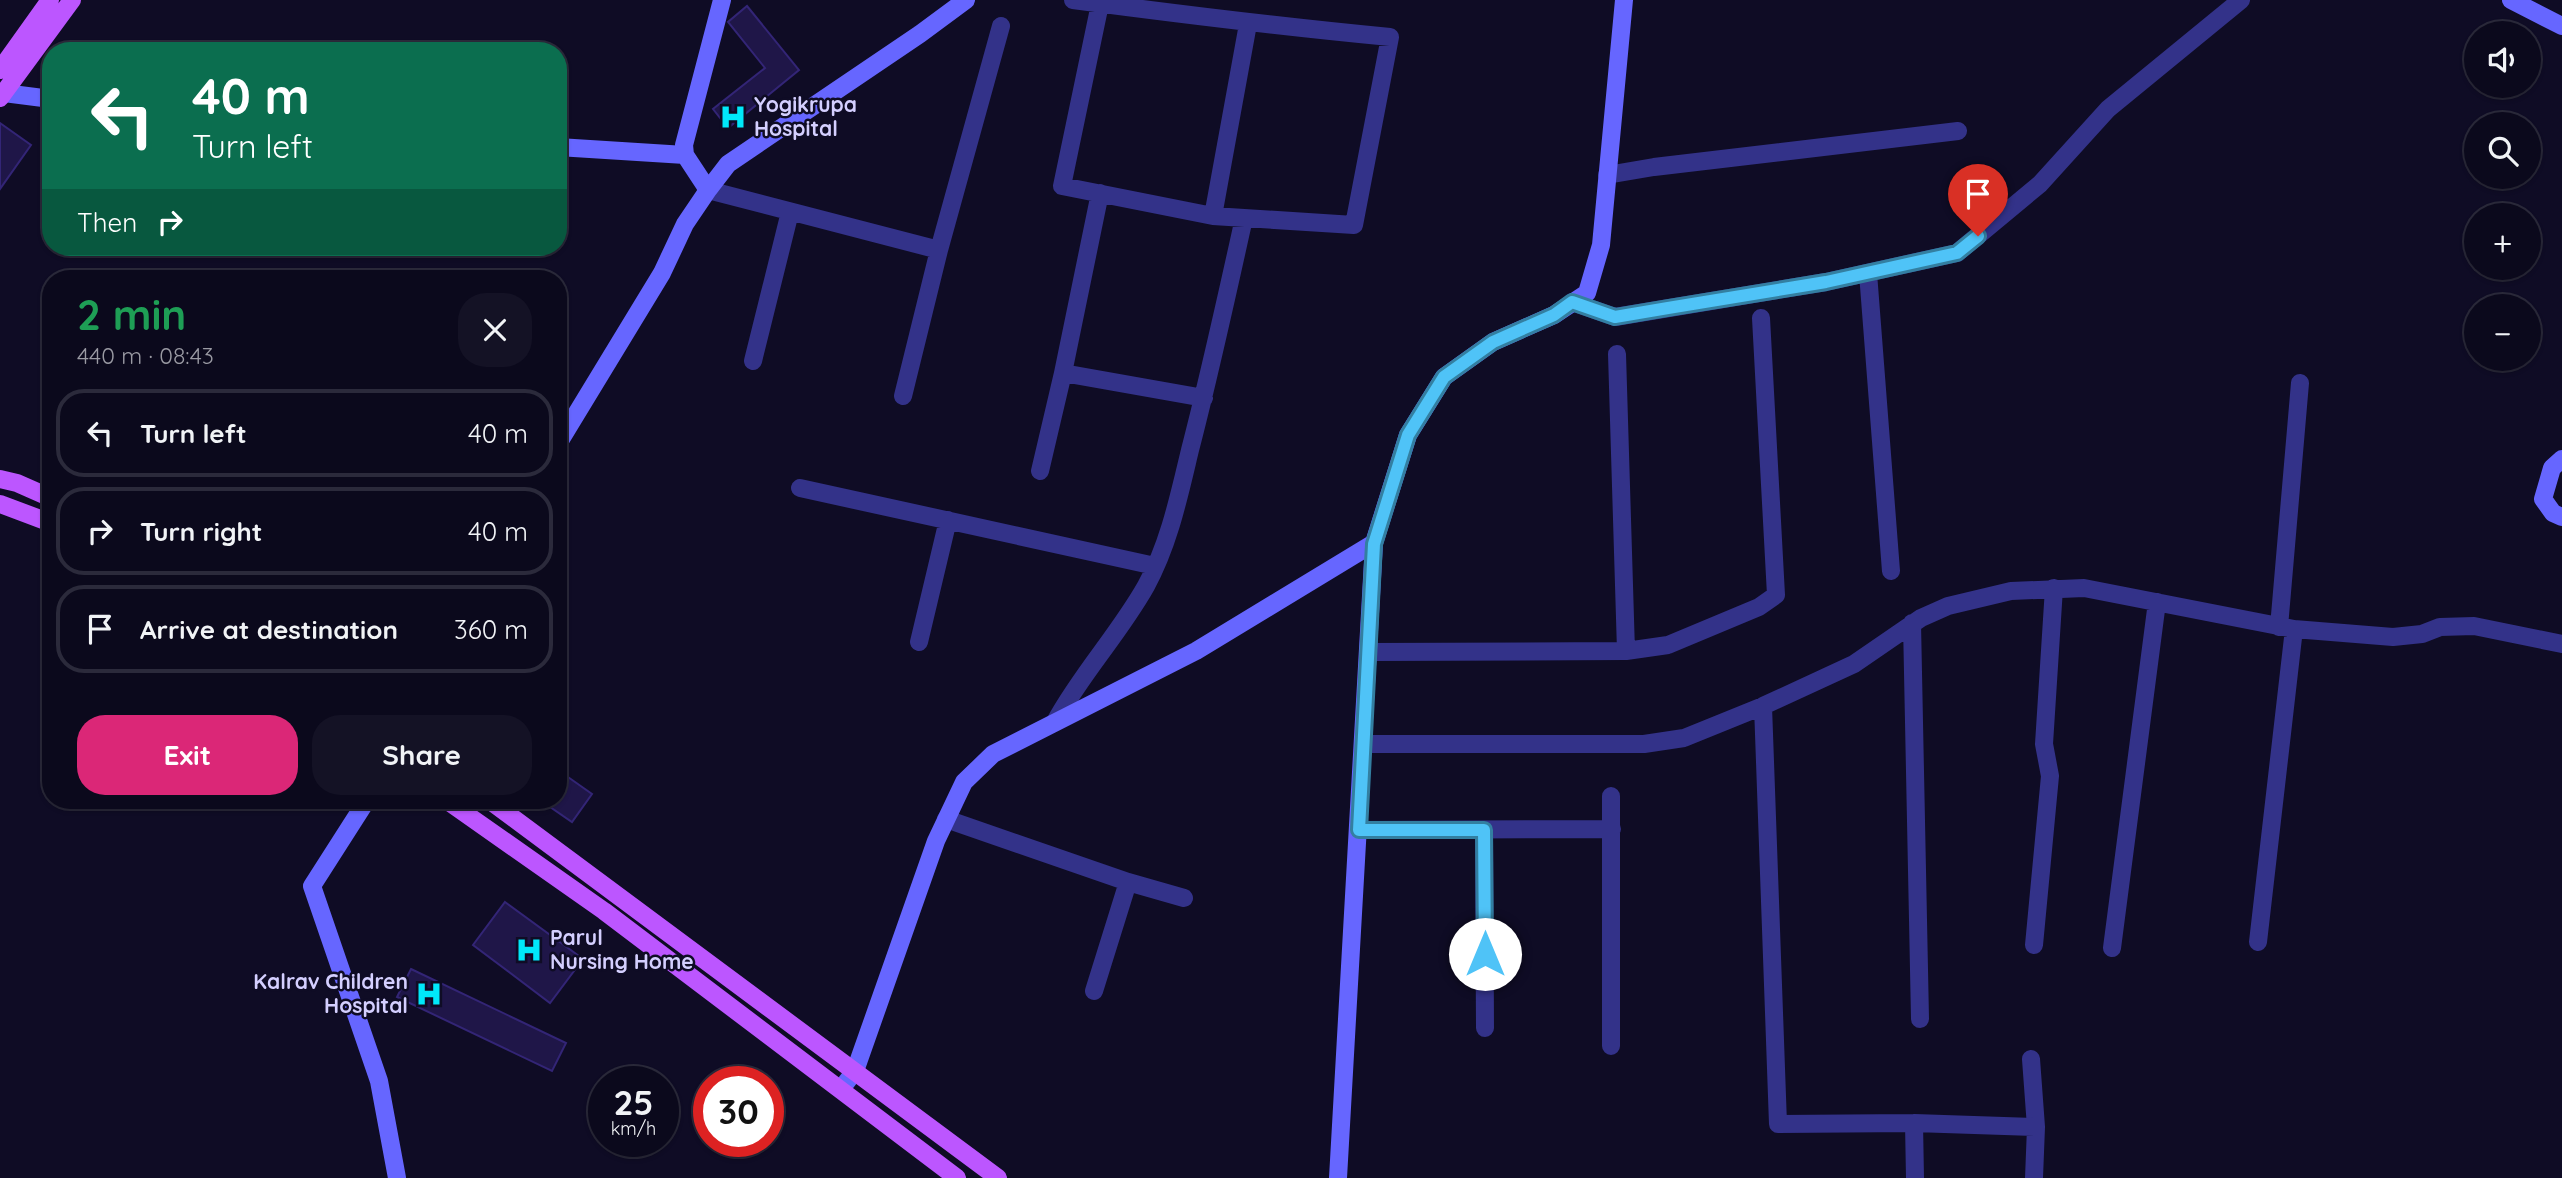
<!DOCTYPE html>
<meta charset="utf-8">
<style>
body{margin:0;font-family:Quicksand,sans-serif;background:#141225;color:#f1f3f6;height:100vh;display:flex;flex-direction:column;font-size:26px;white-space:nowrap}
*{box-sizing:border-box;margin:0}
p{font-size:23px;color:#9a9aa3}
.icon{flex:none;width:38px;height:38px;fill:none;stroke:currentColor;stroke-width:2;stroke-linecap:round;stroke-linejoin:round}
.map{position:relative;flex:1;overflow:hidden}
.drawer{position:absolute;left:42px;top:270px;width:525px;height:539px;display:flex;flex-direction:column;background:#0b091c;border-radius:28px;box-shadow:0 2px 5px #0004,0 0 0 2px #2b2a3b}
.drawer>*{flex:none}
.guide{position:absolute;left:42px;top:42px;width:525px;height:214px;border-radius:28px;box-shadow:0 2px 5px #0004,0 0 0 2px #2b2a3b;background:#0b6e4f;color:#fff;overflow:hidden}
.controls{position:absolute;left:2464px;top:21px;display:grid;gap:14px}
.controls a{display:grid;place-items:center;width:77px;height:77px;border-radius:50%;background:#0b091c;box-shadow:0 2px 5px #0004,0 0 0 2px #2b2a3b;font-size:35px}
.speed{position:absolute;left:588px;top:1066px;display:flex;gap:14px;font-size:35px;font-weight:700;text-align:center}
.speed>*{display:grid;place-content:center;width:91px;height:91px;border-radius:50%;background:#0b091c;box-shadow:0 2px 5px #0004,0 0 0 2px #2b2a3b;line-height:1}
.speed small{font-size:18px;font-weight:400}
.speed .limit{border:10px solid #d22;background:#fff;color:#111}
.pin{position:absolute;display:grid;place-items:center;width:60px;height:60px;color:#fff;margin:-72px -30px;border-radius:50% 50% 50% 0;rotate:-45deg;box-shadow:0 0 7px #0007}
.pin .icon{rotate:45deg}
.me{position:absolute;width:77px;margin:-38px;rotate:0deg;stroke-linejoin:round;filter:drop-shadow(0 0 5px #0008)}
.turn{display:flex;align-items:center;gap:24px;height:147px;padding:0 35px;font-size:32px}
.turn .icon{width:91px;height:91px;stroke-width:2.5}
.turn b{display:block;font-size:49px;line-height:60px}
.then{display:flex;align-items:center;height:66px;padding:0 35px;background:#0003;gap:14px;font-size:26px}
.round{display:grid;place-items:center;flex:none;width:74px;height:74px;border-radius:28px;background:#141225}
.headline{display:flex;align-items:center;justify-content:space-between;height:119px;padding:0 35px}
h1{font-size:42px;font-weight:700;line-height:52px;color:#1e9e55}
.primary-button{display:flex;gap:14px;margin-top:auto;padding:14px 35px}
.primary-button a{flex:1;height:80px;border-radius:28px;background:#db2777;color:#fff;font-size:28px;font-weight:700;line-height:80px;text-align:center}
.primary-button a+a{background:#141225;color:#f1f3f6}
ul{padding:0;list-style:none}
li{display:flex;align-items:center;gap:21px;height:88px;margin:0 14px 10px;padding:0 21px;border:4px solid #2b2a3b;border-radius:28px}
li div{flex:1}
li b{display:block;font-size:26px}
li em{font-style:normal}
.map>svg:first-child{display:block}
.building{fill:#1f1648;stroke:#332576;stroke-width:2}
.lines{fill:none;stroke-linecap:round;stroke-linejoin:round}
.street{stroke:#333289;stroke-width:18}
.secondary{stroke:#66f;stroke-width:18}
.primary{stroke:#bc56ff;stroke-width:18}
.route-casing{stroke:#337fa1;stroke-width:18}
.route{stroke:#4fc3f7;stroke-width:12}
.labels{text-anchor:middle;stroke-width:5;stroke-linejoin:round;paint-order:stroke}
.poi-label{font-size:21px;font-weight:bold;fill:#d4cfff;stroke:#0f0c25;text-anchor:start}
</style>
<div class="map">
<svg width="2562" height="1178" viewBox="0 0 2562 1178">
<rect width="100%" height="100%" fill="#0f0c25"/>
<!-- building -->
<path class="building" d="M747,6L799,70L728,128L713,109L765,68L728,22Z
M0,123L31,145L0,189Z
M558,770L592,794L572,822L540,800H558Z
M505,902L583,959L550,1003L473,945Z
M411,969L566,1043L552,1071L397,997Z"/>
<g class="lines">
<!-- street -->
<path class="street" d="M1073,0C1179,14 1284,27 1390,37L1354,225L1213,216L1062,186L1100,4
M1607,175L1654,167L1958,131
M708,190L939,250
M1213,216L1248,24
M1868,273L1891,571
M1572,302L1615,317L1826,282L1957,253L2040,184L2108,109L2241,0
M1617,354L1626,651
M753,361L790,212
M1063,373L1204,398
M903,396L939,250L1001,26
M1040,471L1063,373L1100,193
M800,488L1155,566
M1912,623L1920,1019
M2279,627L2300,383
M919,642L948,520
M1369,652L1626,651L1668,645L1759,607L1776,595L1761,318
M1763,706L1778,1124L1914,1123L2036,1127
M1055,722C1081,674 1119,634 1146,586C1169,544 1179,496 1190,450C1210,373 1227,295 1244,218
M1364,744H1644L1684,738L1763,706L1854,664L1921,618L1948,606L2011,591L2084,588L2294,629L2393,637L2422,634L2440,627L2474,626L2562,644
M1611,796V1046
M946,819L1128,882L1184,898
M1359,830L1612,829
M1484,830L1485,1028
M2258,942L2294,629
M2034,945L2050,776L2044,744L2054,588
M2112,948L2157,602
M1094,991L1128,882
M2031,1059L2036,1127L2034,1178
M1914,1123L1915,1178"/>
<!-- secondary -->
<path class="secondary" d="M2511,0L2562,26
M4,93L51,99
M558,147L685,155
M708,190L728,164L920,34L966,0
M558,444L662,273L685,224L708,190L685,155L684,145L722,0
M2562,459L2552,468L2543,499L2553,513L2562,517
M367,800L312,886L379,1081L397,1178
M841,1089L855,1071L936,841L964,782L993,754L1196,651L1374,543L1408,435L1444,377L1493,342L1554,315L1587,293L1601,245L1624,0
M1338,1178L1374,543"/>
<!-- primary -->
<path class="primary" d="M0,70L50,0
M0,98L72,0
M0,479L17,483L51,498
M0,504L51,523
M446,800L604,911L957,1178
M489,800L998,1178"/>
</g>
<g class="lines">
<!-- route casing -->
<g class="route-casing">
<path id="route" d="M1485,954L1484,830H1359L1374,544L1408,435L1444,377L1493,342L1554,315L1572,302L1615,317L1668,308L1826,282L1957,253L1978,236"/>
</g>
<!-- route -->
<use href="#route" class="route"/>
</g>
<!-- icons -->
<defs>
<g id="hospital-bare" transform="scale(2.1)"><path d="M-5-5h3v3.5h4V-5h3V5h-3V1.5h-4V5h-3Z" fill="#00e8fa" stroke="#0f0c25" stroke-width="2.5" paint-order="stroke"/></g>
</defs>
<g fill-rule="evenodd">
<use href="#hospital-bare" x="733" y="117"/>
<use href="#hospital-bare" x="529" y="950"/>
<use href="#hospital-bare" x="429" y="994"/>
</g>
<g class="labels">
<!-- poi labels -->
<g class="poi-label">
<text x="754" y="112">Yogikrupa<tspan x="754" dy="24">Hospital</tspan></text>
<text x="550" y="945">Parul<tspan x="550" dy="24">Nursing Home</tspan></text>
<text x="408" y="989" text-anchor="end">Kalrav Children<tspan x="408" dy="24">Hospital</tspan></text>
</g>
</g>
</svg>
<div class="controls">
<a><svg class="icon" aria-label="sound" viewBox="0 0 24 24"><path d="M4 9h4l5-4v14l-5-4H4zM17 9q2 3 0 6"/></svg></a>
<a><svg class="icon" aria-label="search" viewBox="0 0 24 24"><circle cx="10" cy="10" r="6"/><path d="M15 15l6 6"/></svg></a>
<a>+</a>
<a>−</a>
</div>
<div class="speed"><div>25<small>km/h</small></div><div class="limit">30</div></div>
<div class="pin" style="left:1978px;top:236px;background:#d93025"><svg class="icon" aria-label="arrive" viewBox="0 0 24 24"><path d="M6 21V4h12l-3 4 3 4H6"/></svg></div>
<svg class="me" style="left:1485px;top:954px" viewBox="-20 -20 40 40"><circle r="19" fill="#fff"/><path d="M0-13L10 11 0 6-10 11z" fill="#4fc3f7"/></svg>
<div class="guide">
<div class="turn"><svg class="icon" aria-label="left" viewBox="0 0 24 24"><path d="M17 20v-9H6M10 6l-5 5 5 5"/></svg><div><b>40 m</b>Turn left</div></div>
<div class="then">Then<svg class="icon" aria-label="right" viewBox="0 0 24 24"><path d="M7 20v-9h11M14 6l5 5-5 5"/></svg></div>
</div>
<section class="drawer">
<div class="headline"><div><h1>2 min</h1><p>440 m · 08:43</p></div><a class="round"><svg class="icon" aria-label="close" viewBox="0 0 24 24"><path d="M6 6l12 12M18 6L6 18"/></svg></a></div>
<ul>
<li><svg class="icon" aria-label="left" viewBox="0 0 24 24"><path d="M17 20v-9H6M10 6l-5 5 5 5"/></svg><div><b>Turn left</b></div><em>40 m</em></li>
<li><svg class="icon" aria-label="right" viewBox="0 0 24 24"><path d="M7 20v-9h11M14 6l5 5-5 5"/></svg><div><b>Turn right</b></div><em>40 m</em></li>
<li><svg class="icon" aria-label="arrive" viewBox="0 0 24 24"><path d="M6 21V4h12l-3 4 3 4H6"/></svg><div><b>Arrive at destination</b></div><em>360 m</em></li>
</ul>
<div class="primary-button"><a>Exit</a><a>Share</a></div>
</section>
</div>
